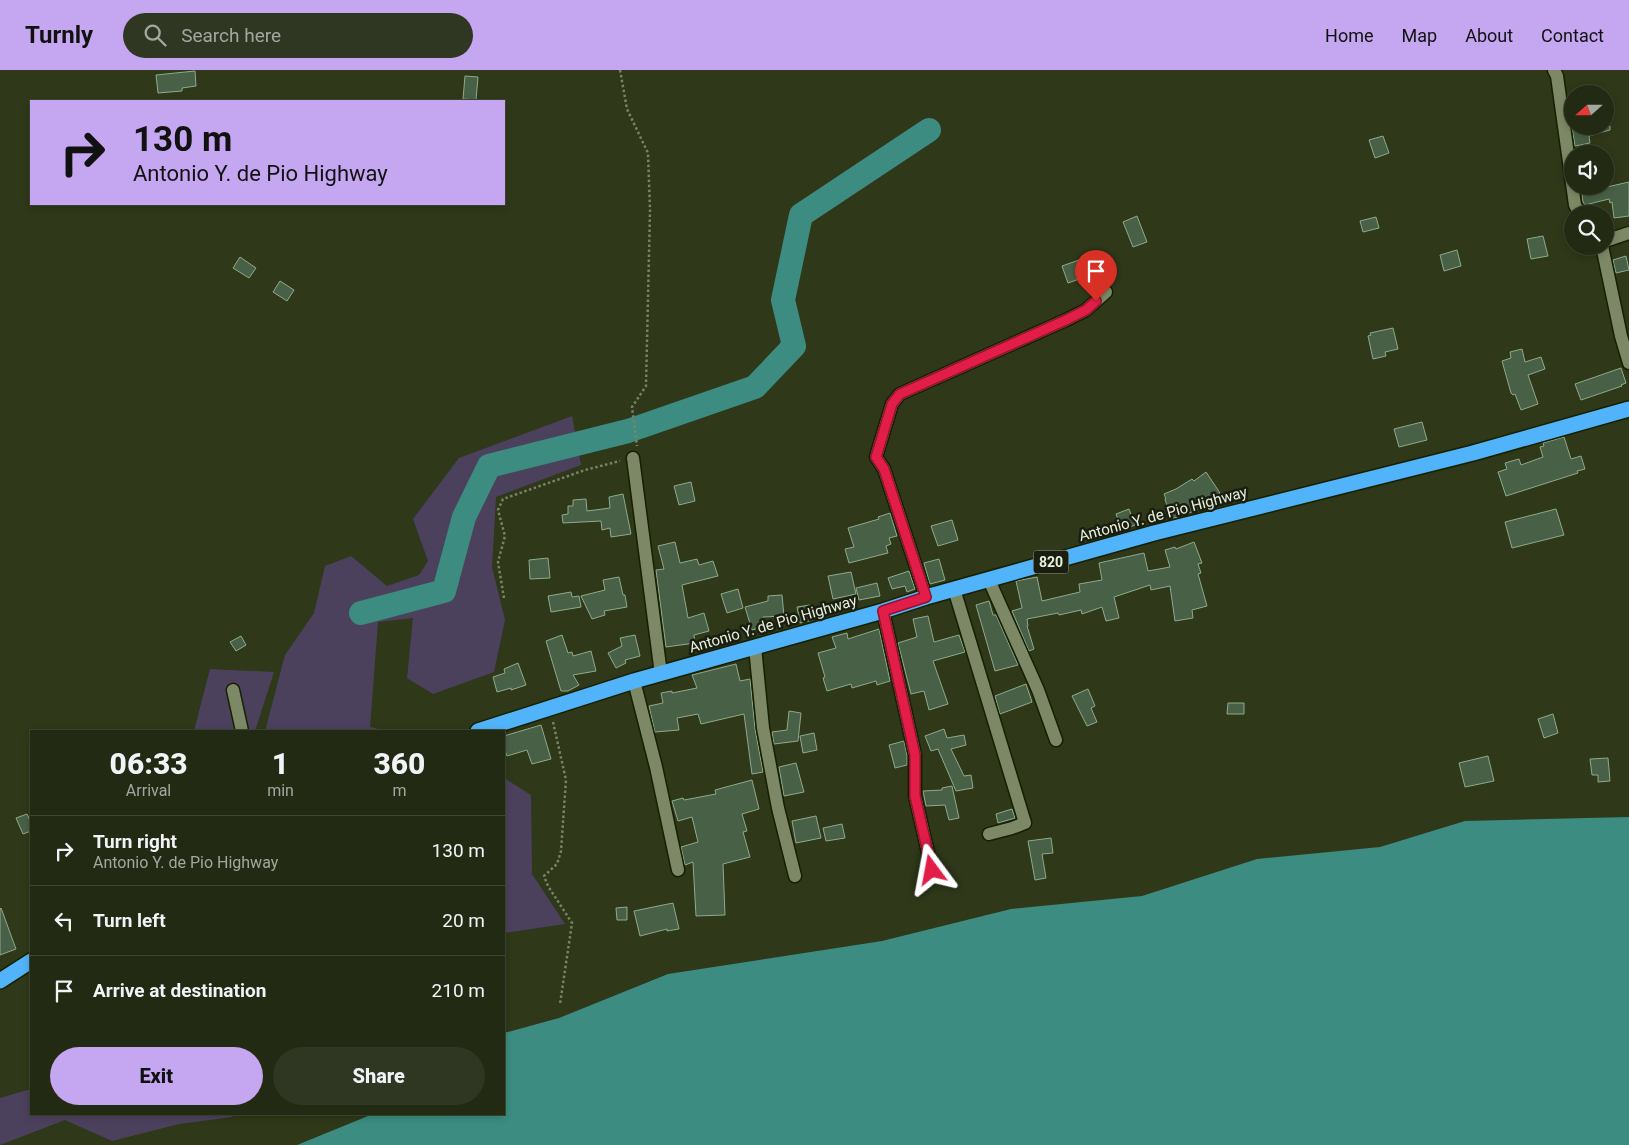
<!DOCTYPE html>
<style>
body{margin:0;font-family:Roboto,sans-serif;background:#2f3621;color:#f1f3f6;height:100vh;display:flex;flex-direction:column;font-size:19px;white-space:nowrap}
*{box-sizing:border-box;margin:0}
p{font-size:16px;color:#a3a7a0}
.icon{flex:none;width:28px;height:28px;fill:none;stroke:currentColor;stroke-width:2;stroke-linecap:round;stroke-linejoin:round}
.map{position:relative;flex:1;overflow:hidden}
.sheet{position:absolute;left:30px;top:660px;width:475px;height:385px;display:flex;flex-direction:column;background:#232a13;border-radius:0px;box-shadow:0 2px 8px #0003,0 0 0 1px #404633}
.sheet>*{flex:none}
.top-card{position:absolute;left:30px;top:30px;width:475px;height:105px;border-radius:0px;box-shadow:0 2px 8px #0003,0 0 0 1px #404633;background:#c5a6f0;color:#111;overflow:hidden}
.needle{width:32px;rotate:249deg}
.buttons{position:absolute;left:1564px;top:15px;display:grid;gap:10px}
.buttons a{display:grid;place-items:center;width:50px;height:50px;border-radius:50%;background:#232a13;box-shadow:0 2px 8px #0003,0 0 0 1px #404633;font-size:25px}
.pin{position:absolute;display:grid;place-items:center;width:42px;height:42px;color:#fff;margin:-51px -21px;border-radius:50% 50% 50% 0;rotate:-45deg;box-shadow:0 0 5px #0007}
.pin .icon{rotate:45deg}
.me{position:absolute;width:55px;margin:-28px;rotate:347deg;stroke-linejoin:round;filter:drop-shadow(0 0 4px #0008)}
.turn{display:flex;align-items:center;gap:18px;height:105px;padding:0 20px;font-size:22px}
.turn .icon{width:65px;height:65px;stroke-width:2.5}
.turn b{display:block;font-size:35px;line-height:42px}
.eta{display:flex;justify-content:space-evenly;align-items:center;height:85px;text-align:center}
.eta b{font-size:30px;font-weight:800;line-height:35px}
.action{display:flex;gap:10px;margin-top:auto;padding:10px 20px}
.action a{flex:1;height:58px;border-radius:30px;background:#c5a6f0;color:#111;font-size:20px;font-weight:800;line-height:58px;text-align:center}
.action a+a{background:#2f3621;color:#f1f3f6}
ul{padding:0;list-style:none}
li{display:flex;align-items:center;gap:15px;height:70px;padding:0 20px;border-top:1px solid #404633}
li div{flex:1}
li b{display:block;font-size:19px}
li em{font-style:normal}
header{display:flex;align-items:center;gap:30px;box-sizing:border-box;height:70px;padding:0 25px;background:#c5a6f0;color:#111}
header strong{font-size:24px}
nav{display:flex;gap:28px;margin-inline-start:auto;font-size:18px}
.search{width:350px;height:45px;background:#2f3621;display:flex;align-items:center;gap:12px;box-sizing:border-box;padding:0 18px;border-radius:28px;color:#a3a7a0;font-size:19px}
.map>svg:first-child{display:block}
.green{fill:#4c415d}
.water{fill:#3c8c81}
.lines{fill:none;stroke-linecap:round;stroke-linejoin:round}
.river{stroke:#3c8c81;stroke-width:24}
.building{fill:#486146;stroke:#8faa8d}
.minor-casing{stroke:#171f01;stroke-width:15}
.highway-casing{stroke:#171f01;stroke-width:18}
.path{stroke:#7a8268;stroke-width:2.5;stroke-dasharray:2.5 2.5;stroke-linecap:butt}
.minor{stroke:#7d8966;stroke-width:12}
.highway{stroke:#51b3f9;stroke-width:15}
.route-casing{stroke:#92132f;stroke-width:12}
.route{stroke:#e11d48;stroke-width:9}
.labels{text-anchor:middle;stroke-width:5;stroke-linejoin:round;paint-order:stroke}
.shield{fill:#191e10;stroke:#aab09f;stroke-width:1}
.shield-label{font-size:14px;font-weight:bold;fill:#e8efdc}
.street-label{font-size:15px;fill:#e8efdc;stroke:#191e10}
</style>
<header>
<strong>Turnly</strong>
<div class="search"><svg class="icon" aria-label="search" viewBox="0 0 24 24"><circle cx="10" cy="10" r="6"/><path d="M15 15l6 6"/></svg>Search here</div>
<nav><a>Home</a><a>Map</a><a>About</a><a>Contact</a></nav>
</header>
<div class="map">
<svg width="1629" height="1075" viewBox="0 0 1629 1075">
<rect width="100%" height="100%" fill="#2f3819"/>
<!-- green -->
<path class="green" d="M572,346L581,395L496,427L492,497L505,550L494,602L433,624L407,608L413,548L378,552L370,657L387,661H265L285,585L314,543L325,496L351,486L387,516L419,505L428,491L413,449L459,388Z
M210,599L274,602L255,661H194Z
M504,708L531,725L532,804L565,854L504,863Z
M31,1019V1044H235L232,1047L179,1054L112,1071L65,1050L0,1075V1028Z"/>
<!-- water -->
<path class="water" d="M1629,747V1075H297L373,1044H504V963L559,948L668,904L882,871L1011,839L1142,826L1257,789L1380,777L1465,751Z"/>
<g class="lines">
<!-- river -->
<path class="river" d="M361,543L444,521L464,447L489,396L628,361L755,317L794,276L783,230L801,145L929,60"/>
</g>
<!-- building -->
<path class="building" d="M195,1L196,16L182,18V21L158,23L156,5Z
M465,6L478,7L476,30L463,29Z
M1576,56H1610V60L1589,66L1590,73L1575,76L1572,57Z
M1383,66L1389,83L1375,88L1369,70Z
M1629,112V146L1614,148L1612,132L1610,133L1609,129L1585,135L1583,132L1581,116H1597L1598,119Z
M1137,146L1147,172L1133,177L1123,152Z
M1376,147L1379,158L1363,162L1360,151Z
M1543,166L1548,186L1531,189L1527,169Z
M1457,180L1461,196L1444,201L1440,185Z
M1096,184L1102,201L1068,213L1062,196Z
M1626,186L1629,200L1616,203L1613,190Z
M240,187L256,198L249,208L233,198Z
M280,211L294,220L287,231L273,222Z
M1393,258L1398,279L1385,282L1386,286L1373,289L1368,266L1371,265L1370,263Z
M1522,279L1525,292L1541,287L1545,299L1528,305L1538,334L1521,340L1515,324L1513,325L1511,323L1502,291L1511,288L1510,282Z
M1621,298L1626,313L1621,315L1622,316L1581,330L1575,314Z
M1422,352L1427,370L1399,377L1394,359Z
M1564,367L1571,389L1581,386L1585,399L1577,401L1578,403L1506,426L1498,402L1507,399L1505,393L1519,389L1521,395L1543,387L1540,377L1544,376L1543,373Z
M1206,402L1220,423L1212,428L1218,433L1171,449L1165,429H1166L1164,424L1176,419L1192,409L1194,411Z
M691,412L695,431L679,435L674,416Z
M623,424L631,464L611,467L610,458L602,460L601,451L563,453L562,445L568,444V436H573V430L586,429L587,441L610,438L609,427Z
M1129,439L1135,455L1122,460L1116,444Z
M1556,439L1564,465L1512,478L1505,452Z
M890,443L897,466L889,468L891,474L886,476L888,483L849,493L845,479L854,477L848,458L879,449L878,447Z
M952,450L958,470L938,476L931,456Z
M675,472L680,493L697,489L699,495L713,491L718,506L682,515L688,548L704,543L709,561L694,565L695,573L666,577L656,500L664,499L658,476Z
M1194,472L1202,493L1198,494L1201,503L1198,504L1207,536L1192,540L1193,548L1175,551L1170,516L1151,520L1150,515L1114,527L1119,548L1106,551L1102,537L1082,544L1081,540L1059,545L1058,543L1027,549L1028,556H1027L1034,579L1029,581L1012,541L1022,538L1016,511L1037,507L1042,531L1080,522L1079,514L1102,510L1099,493L1144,483L1148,501L1170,497L1165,480L1175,477L1176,479Z
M548,488L550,508L530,509L529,490Z
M939,489L945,510L930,514L924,493Z
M909,501L915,519L907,522L905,516L892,519L888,508Z
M851,502L856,524L833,529L828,506Z
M619,507L623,525H625L627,537L604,541L605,545L592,549L581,526L605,520L603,510Z
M877,513L880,526L859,530L856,518Z
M738,519L743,538L727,543L721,524Z
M571,522L572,527L579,526L581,537L551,542L548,526Z
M782,525L784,546L763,547L765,556L752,560L745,537L768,531V526Z
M989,531L993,545H996L1018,595L995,601L976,535Z
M810,535L813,550L800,553L797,537Z
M928,546L934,572L959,565L965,582L933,591L948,634L929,640L924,621L911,624L898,573L917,567L913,549Z
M879,559L890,611L877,615L876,611L852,618L851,614L827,621L823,608L825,607L818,583L836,578L832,567L847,563L848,569Z
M562,565L568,583L572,582L573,586L591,581L596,601L573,605L579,615L568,621H561L546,571Z
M635,565L640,586L625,590L626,593L616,598L608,583L622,576L620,568Z
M241,566L246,575L236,581L230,572Z
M518,593L526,615L511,620V618L497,622L493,607L505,603L504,599Z
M736,594L740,611L750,609L755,659L763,702L752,704L744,644L701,654L698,644L677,648L679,660L655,662L649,636L663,633L661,623L672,621V623L697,618L692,605Z
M1026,614L1032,632L1000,644L995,626Z
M1088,619L1095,636L1091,638L1097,652L1087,656L1072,626Z
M1228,633H1244V644H1227Z
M789,641L801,643L798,671L774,674L772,662L787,660Z
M1553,644L1558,663L1544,668L1538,649Z
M541,655L551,689L532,694L527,680L507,686L504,677V666Z
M944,659L947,668L964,665L966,675L951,679L964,706L971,705L973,718L956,721L938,679L931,681L925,666Z
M814,663L817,680L803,683L800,666Z
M904,671L907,686V695L895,698L889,675Z
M1488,686L1494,711L1465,717L1459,693Z
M1608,688L1610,711L1598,712V705H1592L1590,689Z
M796,693L804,722L784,726L779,697Z
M752,710L759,739L742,744L747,761L743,762L750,787L723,794L725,845L696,846L693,792L685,795L681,777L698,772L692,747L678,751L672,731L683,728L684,730L716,724L715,720Z
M952,716L959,748L949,750L945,735L926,736L923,721L942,720V718Z
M1012,739L1015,748L998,753L996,744Z
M27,744L31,753V761L23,764L16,748Z
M816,746L821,768L796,773L792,751Z
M842,754L845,768L826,771L823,758Z
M1051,768L1053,783L1042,784L1046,808L1035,810L1028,771Z
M673,833L679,859L667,861V859L640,866L634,841Z
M627,837V850H617L616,838Z
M1,838L16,879L0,885V839Z"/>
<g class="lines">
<!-- minor casing -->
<g class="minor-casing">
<path id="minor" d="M1554,0L1557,6L1575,135L1580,144
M1605,171L1629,163
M1602,176L1621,266L1629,293
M633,388L661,604
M989,510L1038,620L1056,670
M954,519L1025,753L1012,758L989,764
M926,527L884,399L876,387L892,334L900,324L1066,250L1086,240L1106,222
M883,541L915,685V726L932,800
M755,577L763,658L778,738L795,806
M634,611L656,697L678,800
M233,620L242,661"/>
</g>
<!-- highway casing -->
<g class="highway-casing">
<path id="highway" d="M478,661L634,611L883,541L926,527L1154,463L1473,383L1629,339
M0,911L31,891"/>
</g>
<!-- path -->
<path class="path" d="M620,0L627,39L648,83L650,140L646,316L632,337L637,376
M504,528L498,492L505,466L498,440L503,429L585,400L620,391
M553,652L566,710L561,781L557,794L544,806L548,816L572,853L560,934"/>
<!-- minor -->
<use href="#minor" class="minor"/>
<!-- highway -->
<use href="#highway" class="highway"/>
</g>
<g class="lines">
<!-- route casing -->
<g class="route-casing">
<path id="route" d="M932,800L915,726V685L883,541L926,527L884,399L876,387L892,334L900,324L1066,250L1086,240L1096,231"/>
</g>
<!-- route -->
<use href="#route" class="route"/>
</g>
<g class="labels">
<!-- shield labels -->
<rect class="shield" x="1033.5" y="480.5" width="35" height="23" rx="4"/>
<g class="shield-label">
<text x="1051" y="497">820</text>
</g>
<!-- street labels -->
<g class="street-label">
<text transform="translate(1163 444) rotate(-15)" y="5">Antonio Y. de Pio Highway</text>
<text transform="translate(773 554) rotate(-16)" y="5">Antonio Y. de Pio Highway</text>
</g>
</g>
</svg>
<div class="buttons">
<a><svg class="needle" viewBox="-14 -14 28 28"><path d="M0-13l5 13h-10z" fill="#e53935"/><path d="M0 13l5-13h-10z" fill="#a3a7a0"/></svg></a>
<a><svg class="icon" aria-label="sound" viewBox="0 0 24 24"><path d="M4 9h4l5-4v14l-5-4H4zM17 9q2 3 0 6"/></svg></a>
<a><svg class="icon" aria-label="search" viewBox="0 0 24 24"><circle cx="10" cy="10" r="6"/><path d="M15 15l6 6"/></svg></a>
</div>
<div class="pin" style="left:1096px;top:231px;background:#d93025"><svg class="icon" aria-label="arrive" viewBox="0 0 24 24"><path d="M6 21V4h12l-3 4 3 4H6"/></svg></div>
<svg class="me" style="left:932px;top:800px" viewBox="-20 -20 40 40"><path d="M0-17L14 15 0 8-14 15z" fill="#e11d48" stroke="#fff" stroke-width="4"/></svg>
<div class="top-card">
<div class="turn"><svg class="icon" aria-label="right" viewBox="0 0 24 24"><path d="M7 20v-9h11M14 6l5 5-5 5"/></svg><div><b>130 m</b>Antonio Y. de Pio Highway</div></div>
</div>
<section class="sheet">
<div class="eta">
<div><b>06:33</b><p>Arrival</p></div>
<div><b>1</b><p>min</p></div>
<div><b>360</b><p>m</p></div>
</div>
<ul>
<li><svg class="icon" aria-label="right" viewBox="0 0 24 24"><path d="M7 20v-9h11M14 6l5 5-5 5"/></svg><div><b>Turn right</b><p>Antonio Y. de Pio Highway</p></div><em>130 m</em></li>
<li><svg class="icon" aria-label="left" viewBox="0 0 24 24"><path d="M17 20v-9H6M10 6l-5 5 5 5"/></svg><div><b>Turn left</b></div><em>20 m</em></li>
<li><svg class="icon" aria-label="arrive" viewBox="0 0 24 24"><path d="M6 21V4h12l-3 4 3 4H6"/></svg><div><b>Arrive at destination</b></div><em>210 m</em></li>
</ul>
<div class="action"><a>Exit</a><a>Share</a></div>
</section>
</div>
